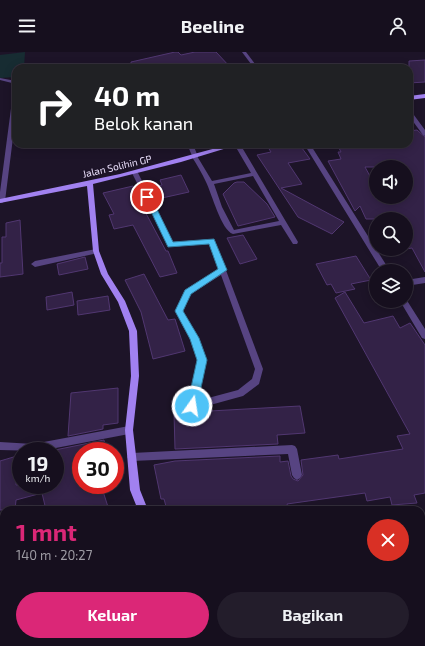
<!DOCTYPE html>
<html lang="id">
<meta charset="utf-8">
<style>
body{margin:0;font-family:"Exo 2",sans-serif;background:#231d2b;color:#f1f3f6;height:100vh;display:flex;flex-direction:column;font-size:15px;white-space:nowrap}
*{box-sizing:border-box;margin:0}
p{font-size:13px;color:#9e9ca4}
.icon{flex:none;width:22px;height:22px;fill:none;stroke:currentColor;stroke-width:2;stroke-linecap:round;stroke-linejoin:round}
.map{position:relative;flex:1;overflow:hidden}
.panel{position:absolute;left:0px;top:454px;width:425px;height:140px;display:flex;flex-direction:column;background:#160f1e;border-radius:12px 12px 0 0;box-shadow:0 2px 10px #0003,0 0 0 1px #352f3c}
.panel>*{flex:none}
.top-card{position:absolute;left:12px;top:12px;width:401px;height:84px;border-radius:12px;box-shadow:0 2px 10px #0003,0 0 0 1px #352f3c;background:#202124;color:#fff;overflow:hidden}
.tools{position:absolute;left:369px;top:108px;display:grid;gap:8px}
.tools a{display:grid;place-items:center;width:44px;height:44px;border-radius:50%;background:#160f1e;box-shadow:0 2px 10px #0003,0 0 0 1px #352f3c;font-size:20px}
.speed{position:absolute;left:12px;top:390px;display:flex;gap:8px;font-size:20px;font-weight:700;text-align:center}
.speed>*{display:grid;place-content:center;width:52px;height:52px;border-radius:50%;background:#160f1e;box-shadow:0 2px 10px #0003,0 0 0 1px #352f3c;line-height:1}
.speed small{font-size:10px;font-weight:400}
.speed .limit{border:6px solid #d22;background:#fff;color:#111}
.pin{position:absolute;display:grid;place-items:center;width:34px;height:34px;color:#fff;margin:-17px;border:2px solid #fff;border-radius:50%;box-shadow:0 1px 4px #0007}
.me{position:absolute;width:44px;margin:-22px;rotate:13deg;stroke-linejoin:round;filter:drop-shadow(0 0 3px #0008)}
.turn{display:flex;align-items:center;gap:14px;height:84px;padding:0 16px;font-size:18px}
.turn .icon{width:52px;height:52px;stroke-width:2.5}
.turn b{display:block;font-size:28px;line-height:34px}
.round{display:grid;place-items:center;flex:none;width:42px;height:42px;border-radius:21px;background:#231d2b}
.overview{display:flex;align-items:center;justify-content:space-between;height:68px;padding:0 16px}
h1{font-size:24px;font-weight:700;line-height:30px;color:#db2777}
.primary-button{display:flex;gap:8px;margin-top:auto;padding:8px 16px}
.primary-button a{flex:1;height:46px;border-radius:24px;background:#db2777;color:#fff;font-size:16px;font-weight:700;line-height:46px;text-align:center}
.primary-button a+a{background:#231d2b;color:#f1f3f6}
header{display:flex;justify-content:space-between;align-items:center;height:52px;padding:0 16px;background:#160f1e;font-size:18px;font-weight:700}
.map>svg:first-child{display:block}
.green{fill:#172c32}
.building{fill:#332247;stroke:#513771;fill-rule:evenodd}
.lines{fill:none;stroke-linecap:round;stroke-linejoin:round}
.lane{fill:#574482;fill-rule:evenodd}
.street{fill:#574482;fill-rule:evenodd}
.secondary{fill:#a181f0;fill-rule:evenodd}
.route{fill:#4fc3f7;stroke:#337fa1}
.labels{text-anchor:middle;stroke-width:3;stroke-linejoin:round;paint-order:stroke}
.far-street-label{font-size:10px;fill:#eadffb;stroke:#1d1428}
</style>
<header><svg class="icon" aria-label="menu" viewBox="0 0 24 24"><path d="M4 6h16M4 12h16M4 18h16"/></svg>Beeline<svg class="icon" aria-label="person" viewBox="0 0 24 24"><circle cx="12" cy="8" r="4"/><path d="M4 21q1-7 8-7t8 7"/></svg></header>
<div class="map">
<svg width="425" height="594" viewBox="0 0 425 594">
<rect width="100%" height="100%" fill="#1d1428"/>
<!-- green -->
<path class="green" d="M25,0L24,16H16V25L0,26V3Z"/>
<!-- building -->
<path class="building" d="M175,0H178L181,3L195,0H216L231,16H131V10Z
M425,8V30L409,31V9Z
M417,78L425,85V220L412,196L406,197V167H366L360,154L355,159L328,109L341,107L338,100H341L337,92H409V79ZM365,115H406V145H376V135Z
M266,92H299L310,107L288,111L302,132L281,136L344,170L332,182L298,165L257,103L271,100Z
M181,123L189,140L153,148L148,137L162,133L160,128Z
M237,130H244L267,152L275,165L238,174L223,142L234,131Z
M133,134L136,141L140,140L145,150L141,152L166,199H168L177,221L160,225L133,173L114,177L109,163L114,162L103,141Z
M20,168L23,222L0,225V211H2V185H6V171Z
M243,183L257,207L240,212L227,186Z
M356,204L371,228L351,232L355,237L336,241L331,232L327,233L316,212Z
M85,205L88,217L59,223L57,212Z
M144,222L168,268L175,267L185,299L153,307L141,260L125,228Z
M72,240L74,253L47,258L46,245Z
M345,240L364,271L393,264L400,276L410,271L425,293V441L414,443L417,451L392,453L390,445L367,449L365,441L287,452L289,458H167L164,447H161L154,413L175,409L280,404V410L288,409L291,424L293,427L298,429L303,423L301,408L338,403L339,407L403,397L397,384L410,382L335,246Z
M108,244L110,258L78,263L77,249Z
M118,336V371L103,373V377L68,384L71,341Z
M300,354L305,381L277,383L278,392L175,397L174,361Z
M104,388L106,399H81V433H101L109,458H46L42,441L16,448L15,458H0V409L17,404L16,433H55V398Z"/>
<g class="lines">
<!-- lane -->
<path class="lane" d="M0,26L16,29V62L5,149L2,151H0V140L12,49V31L0,28Z
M187,92H193L198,105L197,106H193Z"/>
<!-- street -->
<path class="street" d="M242,0H246L258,16H254Z
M409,58L411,59L425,78V84L423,83L409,64Z
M234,92H240L298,190L297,192H293L281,173L233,182C221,178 212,142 206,130C202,121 197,113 192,105L195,103L197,104L212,129L251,121ZM253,124L279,169L234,178L222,155L214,132Z
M304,92H310L390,219H382Z
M135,119L138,121L173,190L212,187L215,189L263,317L259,332L243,344L192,358L189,357L188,354L198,308L190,287L175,259L185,238L219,217L210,192L169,195L132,121ZM221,223L255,317L252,327L238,338L197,349L206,308L198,286L183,259L191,242Z
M96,197L99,199L98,201L35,215L31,212L35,209Z
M425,225V231L406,234V228Z
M406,247L425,277V287L422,286L400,249H406Z
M129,374L132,375L133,378L132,381L129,382L40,399L0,398V390L33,392Z
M292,393L295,394L297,397L302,423L300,426L297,428L294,426L292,423L288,402L132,409L129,408L127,405L129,402L132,401Z
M425,473V483L421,484V474Z
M425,565V577L421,578V566Z
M103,590H115L114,594H102Z
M382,590H398L396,594H380Z"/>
<!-- secondary -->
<path class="secondary" d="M425,42V46L409,48V44Z
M231,92H240L181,110L93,132L99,199L108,222L125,249L137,279L139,324L133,378L140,438L148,458H138L130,438L125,378L131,324L129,279L118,250L101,222L93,199L87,134L0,151V147L120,122Z
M224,590H236L237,594H225Z"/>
</g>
<!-- route -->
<path class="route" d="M147,142L151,145L173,190L214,187L227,218L191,242L183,259L199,286L207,308L197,354L195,357L192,358L188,357L187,354L197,308L190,287L175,259L185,238L218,217L209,192L168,195L144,145Z"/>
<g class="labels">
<!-- far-street labels -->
<g class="far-street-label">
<text transform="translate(117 114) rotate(-13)" y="4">Jalan Solihin GP</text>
</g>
</g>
</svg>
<div class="tools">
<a><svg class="icon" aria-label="sound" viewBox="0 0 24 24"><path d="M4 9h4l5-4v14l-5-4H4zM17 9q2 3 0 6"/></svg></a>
<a><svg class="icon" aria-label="search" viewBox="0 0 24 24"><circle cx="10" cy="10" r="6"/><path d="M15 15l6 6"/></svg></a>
<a><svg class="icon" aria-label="layers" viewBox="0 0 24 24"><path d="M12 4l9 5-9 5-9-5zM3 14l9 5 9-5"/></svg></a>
</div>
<div class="speed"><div>19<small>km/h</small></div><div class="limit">30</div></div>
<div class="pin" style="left:147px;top:145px;background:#d93025"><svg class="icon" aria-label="arrive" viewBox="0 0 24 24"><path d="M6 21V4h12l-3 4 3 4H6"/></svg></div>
<svg class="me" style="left:192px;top:354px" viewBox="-20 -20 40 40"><circle r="17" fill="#4fc3f7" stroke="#fff" stroke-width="3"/><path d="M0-11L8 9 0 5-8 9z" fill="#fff"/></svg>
<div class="top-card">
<div class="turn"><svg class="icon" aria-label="right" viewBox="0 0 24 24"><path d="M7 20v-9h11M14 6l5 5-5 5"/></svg><div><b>40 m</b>Belok kanan</div></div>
</div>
<section class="panel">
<div class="overview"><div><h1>1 mnt</h1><p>140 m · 20:27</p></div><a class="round" style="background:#d93025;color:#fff"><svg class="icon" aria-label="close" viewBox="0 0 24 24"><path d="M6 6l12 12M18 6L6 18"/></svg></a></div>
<div class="primary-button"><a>Keluar</a><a>Bagikan</a></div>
</section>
</div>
